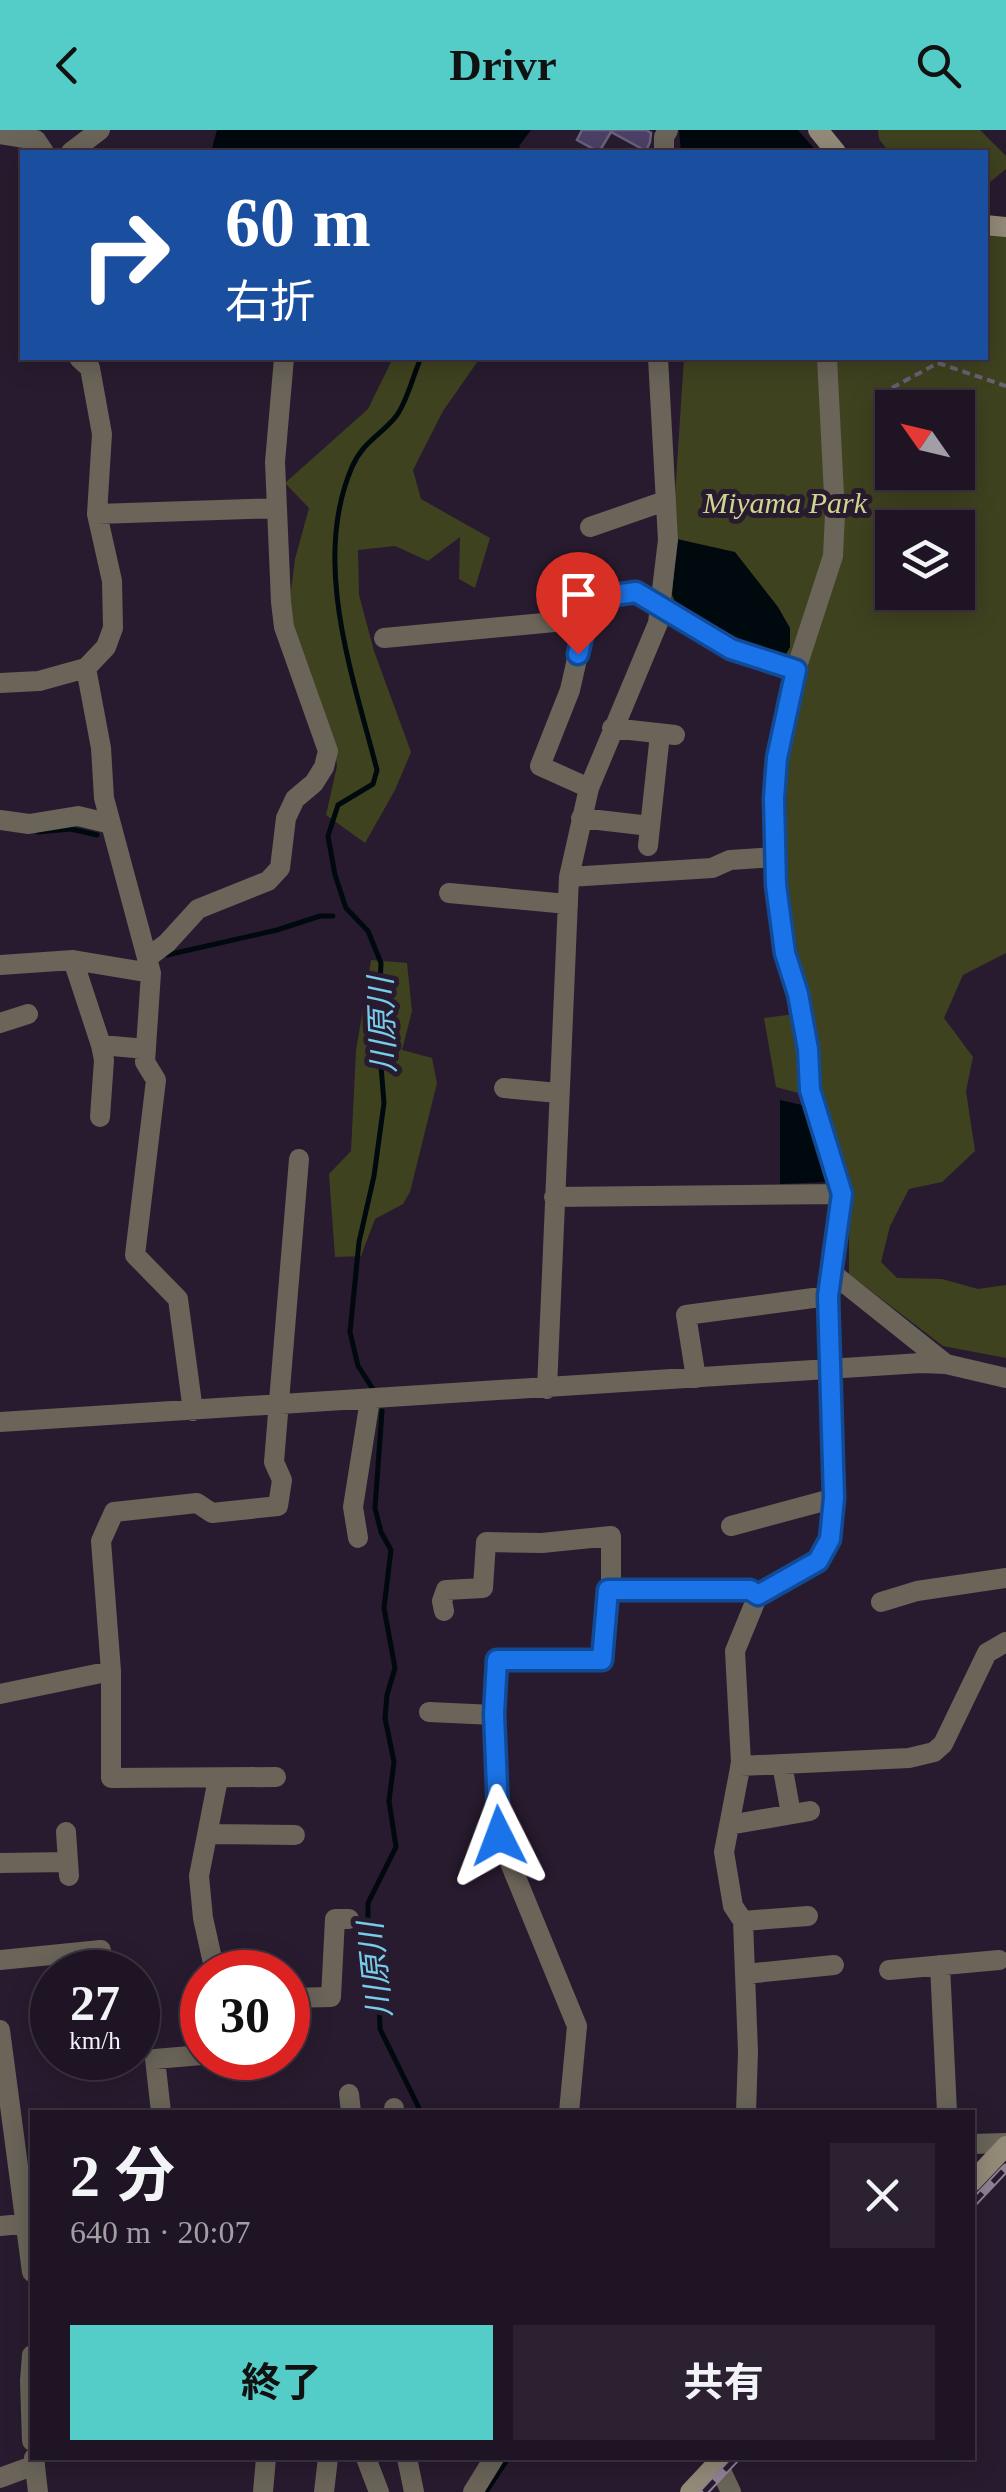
<!DOCTYPE html>
<html lang="ja">
<meta charset="utf-8">
<style>
body{margin:0;font-family:"Times New Roman","Noto Sans JP",serif;background:#2b2130;color:#f1f3f6;height:100vh;display:flex;flex-direction:column;font-size:38px;white-space:nowrap}
*{box-sizing:border-box;margin:0}
p{font-size:32px;color:#a19ea6}
.icon{flex:none;width:55px;height:55px;fill:none;stroke:currentColor;stroke-width:2;stroke-linecap:round;stroke-linejoin:round}
.map{position:relative;flex:1;overflow:hidden}
.side{position:absolute;left:30px;top:1980px;width:945px;height:350px;display:flex;flex-direction:column;background:#1e1423;border-radius:0px;box-shadow:0 5px 25px #0003,0 0 0 2px #3c3341}
.side>*{flex:none}
.banner{position:absolute;left:20px;top:20px;width:968px;height:210px;border-radius:0px;box-shadow:0 5px 25px #0003,0 0 0 2px #3c3341;background:#1a4fa0;color:#fff;overflow:hidden}
.needle{width:65px;rotate:304deg}
.tools{position:absolute;left:875px;top:260px;display:grid;gap:20px}
.tools a{display:grid;place-items:center;width:100px;height:100px;border-radius:0px;background:#1e1423;box-shadow:0 5px 25px #0003,0 0 0 2px #3c3341;font-size:50px}
.speed{position:absolute;left:30px;top:1820px;display:flex;gap:20px;font-size:50px;font-weight:700;text-align:center}
.speed>*{display:grid;place-content:center;width:130px;height:130px;border-radius:50%;background:#1e1423;box-shadow:0 5px 25px #0003,0 0 0 2px #3c3341;line-height:1}
.speed small{font-size:25px;font-weight:400}
.speed .limit{border:15px solid #d22;background:#fff;color:#111}
.pin{position:absolute;display:grid;place-items:center;width:85px;height:85px;color:#fff;margin:-102px -42px;border-radius:50% 50% 50% 0;rotate:-45deg;box-shadow:0 0 10px #0007}
.pin .icon{rotate:45deg}
.me{position:absolute;width:110px;margin:-55px;rotate:357deg;stroke-linejoin:round;filter:drop-shadow(0 0 8px #0008)}
.turn{display:flex;align-items:center;gap:35px;height:210px;padding:0 40px;font-size:45px}
.turn .icon{width:130px;height:130px;stroke-width:2.5}
.turn b{display:block;font-size:70px;line-height:85px}
.round{display:grid;place-items:center;flex:none;width:105px;height:105px;border-radius:0px;background:#2b2130}
.summary{display:flex;align-items:center;justify-content:space-between;height:170px;padding:0 40px}
h1{font-size:60px;font-weight:700;line-height:75px}
.button{display:flex;gap:20px;margin-top:auto;padding:20px 40px}
.button a{flex:1;height:115px;border-radius:0px;background:#54cdc8;color:#111;font-size:40px;font-weight:700;line-height:115px;text-align:center}
.button a+a{background:#2b2130;color:#f1f3f6}
header{display:flex;justify-content:space-between;align-items:center;height:130px;padding:0 40px;background:#54cdc8;color:#111;font-size:45px;font-weight:700}
.map>svg:first-child{display:block}
.green{fill:#3f421f;fill-rule:evenodd}
.water{fill:#00090e}
.lines{fill:none;stroke-linecap:round;stroke-linejoin:round}
.stream{stroke:#00090e;stroke-width:5}
.building{fill:#4c4066;stroke:#69627d;stroke-width:2.5}
.path{stroke:#6b6071;stroke-width:4;stroke-dasharray:8 5;stroke-linecap:butt}
.street{stroke:#6a6459;stroke-width:20}
.secondary{stroke:#948a78;stroke-width:20}
.rail-casing{stroke:#8e8394;stroke-width:9}
.rail{stroke:#281b2f;stroke-width:5;stroke-dasharray:15;stroke-linecap:butt}
.route-casing{stroke:#114b97;stroke-width:25}
.route{stroke:#1a73e8;stroke-width:18}
.labels{text-anchor:middle;stroke-width:10;stroke-linejoin:round;paint-order:stroke}
.park-label{font-size:30px;font-style:italic;fill:#cdd58e;stroke:#281b2f}
.water-label{font-size:32px;font-style:italic;fill:#76ccea;stroke:#281b2f}
</style>
<header><svg class="icon" aria-label="back" viewBox="0 0 24 24"><path d="M15 5l-7 7 7 7"/></svg>Drivr<svg class="icon" aria-label="search" viewBox="0 0 24 24"><circle cx="10" cy="10" r="6"/><path d="M15 15l6 6"/></svg></header>
<div class="map">
<svg width="1006" height="2362" viewBox="0 0 1006 2362">
<rect width="100%" height="100%" fill="#281b2f"/>
<!-- green -->
<path class="green" d="M878,0H980L1006,26V39L985,56V22H889L879,9Z
M985,102L1006,105V823L963,845L944,888L973,927L966,961L975,1021L942,1052L909,1059L890,1096L881,1132L897,1148L942,1149L978,1159L1006,1155V1228L943,1216L849,1144V1065L819,946L786,754L787,613L800,532L736,514L668,472L684,228H985ZM892,278H958V342H892ZM892,398H958V462H892Z
M393,228H480L443,281L413,340L421,369L490,408L475,458L459,449L460,407L428,431L395,416L358,420L359,465L374,521L411,622L395,660L365,713L326,685L337,636L333,607L288,483L295,429L309,378L285,353L368,279Z
M371,830L407,833L412,881L402,920L432,928L437,953L410,1062L403,1074L375,1089L361,1126L335,1127L329,1044L351,1021L356,921Z
M795,884L802,964L776,957L764,888Z"/>
<!-- water -->
<path class="water" d="M217,0H531L519,16L522,22H211Z
M679,0H798L817,22H681Z
M677,409L735,422L778,477L790,498V517L784,528L750,515L676,474L672,465Z
M780,970L802,975L826,1052L780,1054Z"/>
<g class="lines">
<!-- stream -->
<path class="stream" d="M38,702L71,699L97,705
M167,825L277,800L320,786H333
M373,1259L358,1236L350,1202L359,1112L374,1046L384,973L378,899L381,833L368,801L346,778L335,745L328,706L338,675L373,654L377,640C353,546 311,432 352,337C364,310 382,305 397,285C408,269 413,245 421,228
M382,1281L375,1378L381,1402L391,1420L384,1478L395,1538L387,1565L385,1588L394,1632L389,1671L396,1717L368,1773V1798L378,1832L380,1899L421,1982
M486,2362L508,2328"/>
</g>
<!-- building -->
<path class="building" d="M582,0H646L651,3L650,12L646,21L611,2L599,22L577,10Z"/>
<g class="lines">
<!-- path -->
<path class="path" d="M889,280L886,261L938,233L1006,256"/>
<!-- street -->
<path class="street" d="M0,4L36,10L44,22
M71,22L100,0
M664,22V7L668,0
M79,228L90,238L102,304L97,384L112,451L113,498L106,517L86,538L101,618L104,668L151,843L145,932L156,950L135,1125L178,1169L193,1281
M97,384L276,378
M590,397L665,371
M384,508L586,489
M0,553L39,551L86,538
M612,598L675,605
M589,658L540,636L570,560L586,489L600,467L636,462L731,519L796,540
M581,688L650,696
M0,690L29,694L78,686L111,694
M648,716L660,604
M569,747L712,738L730,730L775,727
M449,763L568,774
M147,828L167,813L198,779L268,751L280,738L286,688L295,669L314,653L324,637L328,621L284,497L281,472L275,332L284,228
M73,830L101,915L104,930L100,987
M0,835L73,830L151,843
M0,893L28,884
M101,915L146,919
M504,958L558,963
M554,1067L842,1064
M832,1143L946,1234
M696,1248L686,1185L828,1166
M547,1259L569,747L589,658L658,493L668,410L658,228
M0,1292L921,1233L946,1234L1006,1248
M731,1396L835,1368
M358,1408L353,1377L370,1270
M881,1472L917,1461L1006,1448
M444,1481L442,1471L446,1460L483,1458L486,1412L542,1413L611,1406V1460
M0,1564L111,1541
M429,1582L494,1585
M782,1634L791,1684
M740,1636L909,1628L934,1622L943,1614L987,1523L1006,1512
M276,1647L111,1648V1541L101,1411L114,1382L197,1373L212,1383L278,1376L282,1350L274,1332L299,1029
M729,1695L810,1681
M66,1702L69,1746
M208,1704L295,1705
M0,1733L68,1732
M743,1791L808,1786
M0,1830L101,1820
M940,1835L947,1982
M889,1840L999,1830
M215,1842L203,1788L199,1746L218,1649
M745,1844L834,1835
M288,1868L331,1867L335,1789H349
M0,1900L32,2142
M349,1964L351,1982
M394,1978V1982
M161,1982L155,1929L202,1925
M569,1982L577,1896L499,1706L494,1585L497,1530H602L608,1460L750,1459L758,1465
M746,1982L748,1922L743,1791L733,1776L724,1722L741,1633L735,1521L758,1465L817,1431L830,1409L835,1368L828,1166L842,1064L810,960L802,886L785,823L776,755L774,668L777,628L792,552L833,426L835,384L827,228
M972,2014L1006,2013
M0,2096L32,2093
M32,2225L30,2251L32,2311
M34,2328L38,2362
M366,2328L379,2362
M407,2328L414,2362
M717,2332L731,2362
M0,2348L35,2335
M263,2362L266,2328
M324,2362L328,2328
M473,2362L494,2328"/>
<!-- secondary -->
<path class="secondary" d="M818,0L836,22
M985,95L1006,97
M972,2052L1006,2016
M690,2362L722,2328"/>
<!-- rail casing -->
<g class="rail-casing">
<path id="rail" d="M972,2074L1006,2038
M704,2362L736,2328"/>
</g>
<!-- rail -->
<use href="#rail" class="rail"/>
</g>
<g class="lines">
<!-- route casing -->
<g class="route-casing">
<path id="route" d="M499,1706L494,1584L497,1530H602L608,1460H750L758,1465L818,1431L830,1409L834,1368L828,1166L842,1064L810,960L808,919L798,864L785,823L776,755L774,668L777,628L796,540L731,519L636,462L600,467L586,489L578,524"/>
</g>
<!-- route -->
<use href="#route" class="route"/>
</g>
<g class="labels">
<!-- park labels -->
<g class="park-label">
<text x="785" y="383">Miyama Park</text>
</g>
<!-- water labels -->
<g class="water-label">
<text transform="translate(382 895) rotate(-92)" y="11">川原川</text>
<text transform="translate(375 1840) rotate(-96)" y="11">川原川</text>
</g>
</g>
</svg>
<div class="tools">
<a><svg class="needle" viewBox="-14 -14 28 28"><path d="M0-13l5 13h-10z" fill="#e53935"/><path d="M0 13l5-13h-10z" fill="#a19ea6"/></svg></a>
<a><svg class="icon" aria-label="layers" viewBox="0 0 24 24"><path d="M12 4l9 5-9 5-9-5zM3 14l9 5 9-5"/></svg></a>
</div>
<div class="speed"><div>27<small>km/h</small></div><div class="limit">30</div></div>
<div class="pin" style="left:578px;top:524px;background:#d93025"><svg class="icon" aria-label="arrive" viewBox="0 0 24 24"><path d="M6 21V4h12l-3 4 3 4H6"/></svg></div>
<svg class="me" style="left:499px;top:1706px" viewBox="-20 -20 40 40"><path d="M0-17L14 15 0 8-14 15z" fill="#1a73e8" stroke="#fff" stroke-width="4"/></svg>
<div class="banner">
<div class="turn"><svg class="icon" aria-label="right" viewBox="0 0 24 24"><path d="M7 20v-9h11M14 6l5 5-5 5"/></svg><div><b>60 m</b>右折</div></div>
</div>
<section class="side">
<div class="summary"><div><h1>2 分</h1><p>640 m · 20:07</p></div><a class="round"><svg class="icon" aria-label="close" viewBox="0 0 24 24"><path d="M6 6l12 12M18 6L6 18"/></svg></a></div>
<div class="button"><a>終了</a><a>共有</a></div>
</section>
</div>
